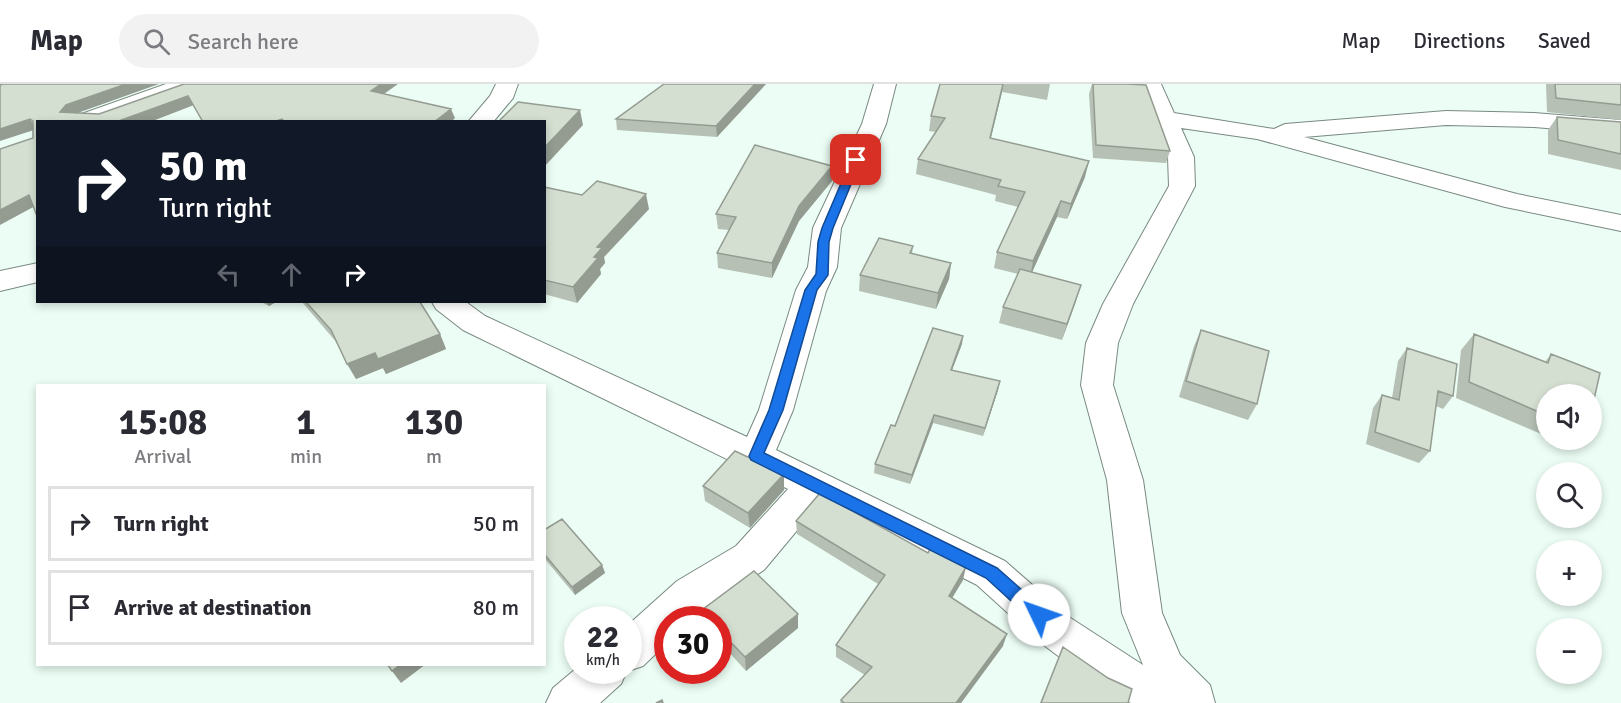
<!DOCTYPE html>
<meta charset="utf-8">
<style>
body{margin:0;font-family:Signika,sans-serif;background:#f2f2f3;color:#2b2b33;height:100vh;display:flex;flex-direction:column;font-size:22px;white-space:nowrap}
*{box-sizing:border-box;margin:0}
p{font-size:20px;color:#7c7c81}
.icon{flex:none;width:33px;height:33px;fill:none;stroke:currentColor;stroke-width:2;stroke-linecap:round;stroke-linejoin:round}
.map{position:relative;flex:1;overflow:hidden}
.sheet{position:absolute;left:36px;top:300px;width:510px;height:282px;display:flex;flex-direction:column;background:#fff;border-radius:0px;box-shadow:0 3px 9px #0003}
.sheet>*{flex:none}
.banner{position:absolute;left:36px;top:36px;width:510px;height:183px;border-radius:0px;box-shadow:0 3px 9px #0003;background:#111827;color:#fff;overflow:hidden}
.buttons{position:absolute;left:1536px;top:300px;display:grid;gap:12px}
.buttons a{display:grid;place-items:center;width:66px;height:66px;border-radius:50%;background:#fff;box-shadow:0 3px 9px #0003;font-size:30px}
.speed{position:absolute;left:564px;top:522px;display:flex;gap:12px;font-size:30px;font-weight:700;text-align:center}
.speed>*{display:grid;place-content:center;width:78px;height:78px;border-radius:50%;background:#fff;box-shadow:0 3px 9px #0003;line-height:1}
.speed small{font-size:15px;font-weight:400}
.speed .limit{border:9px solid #d22;background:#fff;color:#111}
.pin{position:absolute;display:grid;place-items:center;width:51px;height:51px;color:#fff;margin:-26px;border-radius:12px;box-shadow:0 3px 9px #0006}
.me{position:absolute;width:66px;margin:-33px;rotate:312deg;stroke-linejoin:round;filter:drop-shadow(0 0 4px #0008)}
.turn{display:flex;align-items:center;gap:21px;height:126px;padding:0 24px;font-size:27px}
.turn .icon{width:78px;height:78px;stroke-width:2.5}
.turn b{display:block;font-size:42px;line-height:51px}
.lanes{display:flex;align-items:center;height:57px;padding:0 24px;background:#0003;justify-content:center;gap:30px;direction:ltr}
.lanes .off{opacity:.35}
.eta{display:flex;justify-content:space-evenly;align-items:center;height:102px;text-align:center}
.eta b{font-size:36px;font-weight:700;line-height:42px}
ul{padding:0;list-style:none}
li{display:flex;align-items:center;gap:18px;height:75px;margin:0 12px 9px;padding:0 12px;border:3px solid #e1e1e2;border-radius:0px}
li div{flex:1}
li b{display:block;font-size:22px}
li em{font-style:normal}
header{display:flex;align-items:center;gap:36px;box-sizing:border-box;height:84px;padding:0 30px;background:#fff;border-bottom:2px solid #e1e1e2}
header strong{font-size:28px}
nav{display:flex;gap:33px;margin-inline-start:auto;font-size:21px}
.search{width:420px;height:54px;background:#f2f2f3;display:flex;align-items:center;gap:15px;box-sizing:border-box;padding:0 21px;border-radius:33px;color:#7c7c81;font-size:22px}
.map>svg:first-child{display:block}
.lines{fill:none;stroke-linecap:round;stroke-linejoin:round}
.minor-casing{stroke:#798981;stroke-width:2}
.minor{fill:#fff;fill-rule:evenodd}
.wall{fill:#b6c0b4}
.shaded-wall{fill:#949c92}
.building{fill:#d4dfd1;stroke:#949c92;stroke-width:1.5}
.route{fill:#1a73e8;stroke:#114b97;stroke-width:1.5}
</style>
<header>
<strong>Map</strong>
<div class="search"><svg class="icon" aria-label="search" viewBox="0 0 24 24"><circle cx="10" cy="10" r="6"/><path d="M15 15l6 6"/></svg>Search here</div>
<nav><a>Map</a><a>Directions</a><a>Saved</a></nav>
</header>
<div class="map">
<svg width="1621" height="619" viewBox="0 0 1621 619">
<rect width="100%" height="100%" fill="#ebfdf4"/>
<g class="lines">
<!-- minor casing -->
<g class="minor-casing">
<path id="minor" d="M166,0H199L196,5L105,38H69L73,33Z
M496,0H518L513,14L493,38H468L490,12Z
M874,0H896L886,40L841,144L837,183L826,207L793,326L776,366L1005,477L1069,533L1143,581L1122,529L1107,396L1081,301L1086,259L1103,220L1169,102L1168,73L1139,0H1161L1174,29L1274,45L1285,40L1446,27L1534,29L1621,36V50L1534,43L1446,41L1304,53L1517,110L1621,131V147L1505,123L1257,55L1181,44L1194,73L1195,102L1133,220L1118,259L1113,301L1143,396L1162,529L1180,571L1210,601L1215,619H1131L1102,605L1041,559L977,501L819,420L764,486L705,523L691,536H668V558L643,582L628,587H627L621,600L600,619H546L553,604L578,583V586H628V541L677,497L736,462L788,405L463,246L436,225L432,218H466L485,232L747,353L759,326L796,206L808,183L813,144L862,40Z
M38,179V198L0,207V187Z"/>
</g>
<!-- minor -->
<use href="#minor" class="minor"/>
</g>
<!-- wall -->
<path class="wall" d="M766,0L717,53L617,46L616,35Z
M940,0H1050L1047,16L1002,8L991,54L1085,93L1067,135L1057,133L1032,188L1076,217L1062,256L999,239L1003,223L1018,190L994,184L997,168L1018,123L995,117L996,111L916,90L918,75L936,48L929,47L931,32Z
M1092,0H1127L1170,67L1166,79L1093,74L1089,10Z
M1546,0H1621V36L1547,28Z
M1557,33L1621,38V86L1548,70V46Z
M832,97L799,137L772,194L718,184L717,169L729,146L718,145L716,130Z
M544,103L649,125L604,173L605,179L600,185L601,190L577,219L544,210Z
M913,162L912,170L951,179L949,195L936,225L859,207L860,191Z
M261,218H276L269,222Z
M302,218H420L440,250L446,265L386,290L383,284L356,295L337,259Z
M1201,246L1257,320L1248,336L1179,313L1194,262Z
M1474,250L1545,278L1551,270L1546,310V352L1456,314L1461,266Z
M962,260L952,286L998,306L983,352L933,339L910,400L874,389L875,380L895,342Z
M1407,264L1453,312L1443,325L1436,322L1430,367L1419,379L1366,360L1373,324L1382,311L1392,314L1398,277Z
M1554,356H1577L1570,362Z
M784,390V406L750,444L705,417L703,402Z
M796,437L963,496L952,514L1003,562L961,619H840L841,616L865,591L836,573V561L878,500L797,450Z
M544,446L602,481L605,489L575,511L544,474Z
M702,526L798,544L746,587L718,556V536H703Z
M1063,563L1128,619H1040Z"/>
<!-- shaded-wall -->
<path class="shaded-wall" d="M126,0H159L72,31L60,28L66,21Z
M381,0H398L374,17L371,7Z
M755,0H766L717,53L716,42Z
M1003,0L1002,8L987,69L990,54Z
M188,12L194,21L150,38H116Z
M451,25L455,34L451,38H434Z
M580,26L583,41L544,83V64Z
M30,35L37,45L0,57V45Z
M282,35L284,38H273Z
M1089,77L1085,93L1067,135L1071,120Z
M832,82V97L799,137L772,194V179L799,122Z
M646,110L649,125L604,173L605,179L600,185L601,190L577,219L573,203L594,173L597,163Z
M29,111L37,121L0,141V126Z
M1061,117L1057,133L1030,193L1033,177Z
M951,179L949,195L936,225L938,209Z
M1081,201L1076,217L1062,256L1067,240Z
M266,218H276L269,222Z
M440,250L446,265L386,290L383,284L356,295L347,280L375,269Z
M963,252L962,260L949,294L951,286Z
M1000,297L998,306L983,352L985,344Z
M934,331L933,339L910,400L912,391Z
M784,390V406L750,444L748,429Z
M602,481L605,489L575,511L572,503Z
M966,483L963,496L946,524L949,512Z
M798,530V544L746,587L745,573Z
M1007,550L1003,562L961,619H956Z
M401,580H426L401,599L392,587Z"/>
<!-- building -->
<path class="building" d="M3,0H126L66,21L60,28L99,30L184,0H381L371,7L451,25L434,38H285L282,35L273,38H203L188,12L116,38H38V135L29,111L0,126V65L33,54V37L30,35L0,45V1Z
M664,0H755L716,42L616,35Z
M940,0H1003L990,54L1089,77L1071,120L1061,117L1033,177L997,168L1025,108L998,102L1001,96L918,75L945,34L931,32Z
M1093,0H1127L1146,1L1170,67L1096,61Z
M1555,0H1621V21L1556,14Z
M518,18L580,26L544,64V38H498Z
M1557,33L1621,38V70L1558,56Z
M755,61L832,82L799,122L772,179L717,169L736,133L716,130Z
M597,97L646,110L597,163L602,164L594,173L598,174L573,203L544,196V103L582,111Z
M879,154L913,162L910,169L951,179L938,209L860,191Z
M1020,185L1081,201L1067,240L1003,223Z
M306,218H420L440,250L378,275L375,269L347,280L331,246Z
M933,244L963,252L951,286L1000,297L985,344L934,331L912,391L875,380L891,341L895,342Z
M1201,246L1269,267L1257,320L1186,297Z
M1474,250L1548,279L1551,270L1600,289L1592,324V310H1546V331L1469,298Z
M1407,264L1457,280L1453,312L1438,307L1430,367L1375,348L1382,311L1399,316Z
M735,367L784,390L748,429L703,402Z
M820,409L928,469L930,465L966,483L949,512L1007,550L956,619H844L841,616L872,583L836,561L885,491L796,437Z
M562,435L602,481L572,503L544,470V446Z
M754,487L798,530L745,573L718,545V536H710L702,526Z
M1063,563L1108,594L1132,605L1128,619H1041Z
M387,580H401L392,587Z
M662,616L663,619H656Z"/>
<!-- route -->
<path class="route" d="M856,73L861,76L833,144L829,158L828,191L817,206L783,326L764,369L997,484L1045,526L1048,531L1045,537L1039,539L1033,537L986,494L751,376L749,372L769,326L805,206L816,190L818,158L822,144L851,76Z"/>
</svg>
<div class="buttons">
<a><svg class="icon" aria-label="sound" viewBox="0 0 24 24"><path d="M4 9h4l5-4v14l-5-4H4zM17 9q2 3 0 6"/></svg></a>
<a><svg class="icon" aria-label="search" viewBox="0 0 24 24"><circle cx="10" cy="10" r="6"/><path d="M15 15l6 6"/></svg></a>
<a>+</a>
<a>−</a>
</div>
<div class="speed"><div>22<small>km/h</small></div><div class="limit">30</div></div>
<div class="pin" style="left:856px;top:76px;background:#d93025"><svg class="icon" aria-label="arrive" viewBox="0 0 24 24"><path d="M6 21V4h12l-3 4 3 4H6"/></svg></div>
<svg class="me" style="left:1039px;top:531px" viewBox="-20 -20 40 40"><circle r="19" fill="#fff"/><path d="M0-13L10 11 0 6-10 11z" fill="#1a73e8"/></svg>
<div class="banner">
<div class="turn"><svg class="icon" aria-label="right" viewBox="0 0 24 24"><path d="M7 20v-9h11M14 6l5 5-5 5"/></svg><div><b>50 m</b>Turn right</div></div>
<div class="lanes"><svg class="icon off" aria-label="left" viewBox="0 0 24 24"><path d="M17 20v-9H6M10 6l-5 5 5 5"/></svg><svg class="icon off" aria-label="ahead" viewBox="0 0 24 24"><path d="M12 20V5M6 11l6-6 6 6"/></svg><svg class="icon" aria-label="right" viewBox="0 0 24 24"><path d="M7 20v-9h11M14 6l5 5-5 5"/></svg></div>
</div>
<section class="sheet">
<div class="eta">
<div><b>15:08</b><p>Arrival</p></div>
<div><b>1</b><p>min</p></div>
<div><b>130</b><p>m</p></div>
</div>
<ul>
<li><svg class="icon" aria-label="right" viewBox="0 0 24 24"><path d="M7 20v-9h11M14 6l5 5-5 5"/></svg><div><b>Turn right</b></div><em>50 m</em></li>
<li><svg class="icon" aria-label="arrive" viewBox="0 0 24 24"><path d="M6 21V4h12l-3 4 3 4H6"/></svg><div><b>Arrive at destination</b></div><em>80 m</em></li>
</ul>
</section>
</div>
